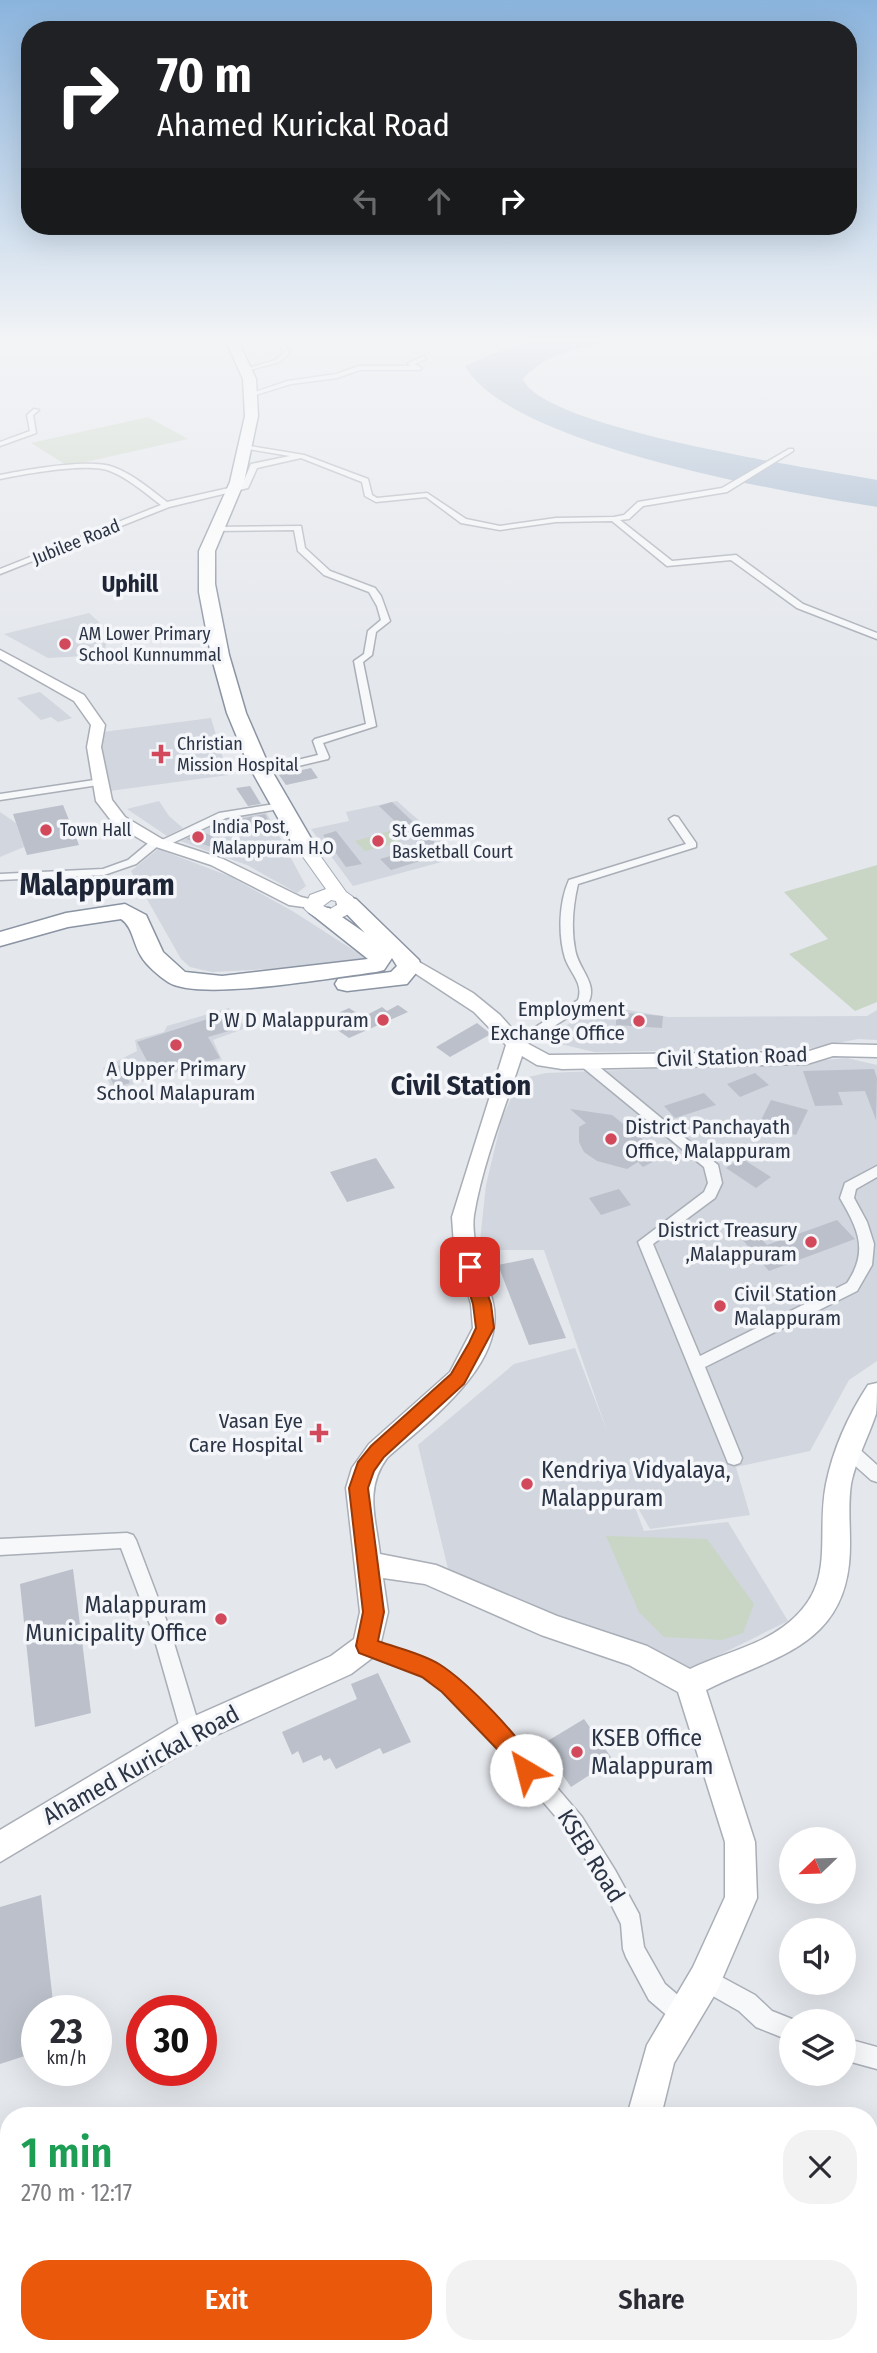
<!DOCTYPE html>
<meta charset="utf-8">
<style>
body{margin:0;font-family:"Fira Sans Condensed",sans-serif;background:#f2f2f3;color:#2b2b33;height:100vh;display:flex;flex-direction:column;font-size:26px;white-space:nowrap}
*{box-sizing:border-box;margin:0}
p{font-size:23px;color:#7c7c81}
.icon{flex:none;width:38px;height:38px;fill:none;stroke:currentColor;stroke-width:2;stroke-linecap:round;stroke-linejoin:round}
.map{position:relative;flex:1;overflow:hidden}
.panel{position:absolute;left:0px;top:2107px;width:878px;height:247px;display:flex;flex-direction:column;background:#fff;border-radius:28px 28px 0 0;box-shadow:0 7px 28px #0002}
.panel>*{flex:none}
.hud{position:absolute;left:21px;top:21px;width:836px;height:214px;border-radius:28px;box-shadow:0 7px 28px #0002;background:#202124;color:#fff;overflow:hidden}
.needle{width:46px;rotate:247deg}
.tools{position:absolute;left:779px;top:1827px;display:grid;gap:14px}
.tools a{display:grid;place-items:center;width:77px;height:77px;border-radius:50%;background:#fff;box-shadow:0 7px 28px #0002;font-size:35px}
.speed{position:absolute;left:21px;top:1995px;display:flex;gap:14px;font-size:35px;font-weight:700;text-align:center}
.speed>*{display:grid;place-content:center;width:91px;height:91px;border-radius:50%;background:#fff;box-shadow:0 7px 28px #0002;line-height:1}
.speed small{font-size:18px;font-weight:400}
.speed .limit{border:10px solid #d22;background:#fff;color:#111}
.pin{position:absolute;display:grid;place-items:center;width:60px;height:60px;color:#fff;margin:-30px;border-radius:14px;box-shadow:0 4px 10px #0006}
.me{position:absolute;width:77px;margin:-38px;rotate:323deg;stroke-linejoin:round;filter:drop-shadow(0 0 5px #0008)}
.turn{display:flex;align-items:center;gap:24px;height:147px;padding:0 21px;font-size:32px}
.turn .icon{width:91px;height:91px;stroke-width:2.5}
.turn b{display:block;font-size:49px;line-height:60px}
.lanes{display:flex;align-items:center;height:66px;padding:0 21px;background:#0003;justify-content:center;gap:35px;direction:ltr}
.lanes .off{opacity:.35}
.round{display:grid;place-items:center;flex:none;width:74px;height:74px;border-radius:28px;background:#f2f2f3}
.overview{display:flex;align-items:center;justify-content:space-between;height:119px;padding:0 21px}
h1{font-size:42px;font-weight:600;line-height:52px;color:#1e9e55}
.primary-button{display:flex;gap:14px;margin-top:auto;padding:14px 21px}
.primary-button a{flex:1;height:80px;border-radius:28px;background:#ea580c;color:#fff;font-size:28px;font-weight:600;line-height:80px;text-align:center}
.primary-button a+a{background:#f2f2f3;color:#2b2b33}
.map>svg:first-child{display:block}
.built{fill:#d2d6de}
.green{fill:#c9d6c5}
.water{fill:#9fb4cc}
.building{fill:#bbc0ca}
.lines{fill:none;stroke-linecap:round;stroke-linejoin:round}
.street-casing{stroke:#a9aeb7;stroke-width:3}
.secondary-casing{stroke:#a9aeb7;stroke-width:3}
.primary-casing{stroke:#a3abb8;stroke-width:2}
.highway-casing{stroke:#8b94a3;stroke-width:3}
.street{fill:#f7f8fa;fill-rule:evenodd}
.secondary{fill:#fff;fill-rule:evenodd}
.primary{fill:#fff;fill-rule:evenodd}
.highway{fill:#fff;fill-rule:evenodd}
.route{fill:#ea580c;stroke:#983908;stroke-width:2}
.poi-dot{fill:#d1495b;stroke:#f4f6f9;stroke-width:2.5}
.labels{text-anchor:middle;stroke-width:7;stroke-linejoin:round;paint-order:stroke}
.far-street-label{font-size:18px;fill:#2b3445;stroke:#f4f6f9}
.far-poi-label{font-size:18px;fill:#2b3445;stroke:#f4f6f9;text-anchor:start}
.poi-label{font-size:21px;fill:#2b3445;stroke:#f4f6f9;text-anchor:end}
.street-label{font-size:21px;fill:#2b3445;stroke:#f4f6f9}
.far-district-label{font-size:23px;font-weight:bold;fill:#1d2536;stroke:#f4f6f9}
.near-poi-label{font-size:24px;fill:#2b3445;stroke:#f4f6f9;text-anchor:start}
.near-street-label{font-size:24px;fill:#2b3445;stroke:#f4f6f9}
.district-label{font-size:28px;font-weight:bold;fill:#1d2536;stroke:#f4f6f9}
.far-town-label{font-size:30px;font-weight:bold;fill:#1d2536;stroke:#f4f6f9}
</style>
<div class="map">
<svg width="877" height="2353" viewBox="0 0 877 2353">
<rect width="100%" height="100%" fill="#e4e7ec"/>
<!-- built -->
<path class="built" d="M89,613L110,632L103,655L48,658L4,634Z
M40,692L72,718L58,722L51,717L41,720L17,698Z
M211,718L228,775L110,791L95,733Z
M159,801L169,816L183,828L167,836L127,809Z
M397,801L460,857L353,886L311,829L349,821L346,812Z
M265,810L306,886L297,893L247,865L177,840L232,815Z
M0,812L16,823L24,847L0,857Z
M158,849L229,876L294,912L364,957L359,963L349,965L212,972L190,967L181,959L131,871Z
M593,1004L668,1017L867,1016L877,1010V1040L858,1039L807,1049L594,1052L548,1041Z
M229,1008L246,1028L213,1040L222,1060L112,1090L103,1068L137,1051L135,1040L164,1032L167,1026Z
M847,1058L877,1065V1361L849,1380L810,1451L736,1467L750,1515L650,1529L630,1494L644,1531L728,1522L788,1621L689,1670L449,1573L418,1445L514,1364L575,1348L607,1431L544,1250H479L486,1185L502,1118L520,1079L546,1073L779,1064Z"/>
<!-- green -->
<path class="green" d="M148,417L188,439L68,466L31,443Z
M390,831L400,842L365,851L355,841Z
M877,865V1002L855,1011L789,954L828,939L784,892Z
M606,1536L707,1539L754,1604L743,1633L722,1640L664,1637L639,1612Z"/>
<!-- water -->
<path class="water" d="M544,339H642C601,345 553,345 523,379C543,429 818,469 877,480V507C788,493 508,445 465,366L492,354Z"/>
<!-- building -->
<path class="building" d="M311,768L318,778L286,785L279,775Z
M250,786L261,804L248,806L236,788Z
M392,802L446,853L391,870L380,859L422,847L379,806Z
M63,805L79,845L27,855L13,814Z
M265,814L272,827L266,831L262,826L239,830L233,820Z
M336,831L362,864L346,867L323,835Z
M203,832L246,851L244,857L186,839Z
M398,1005L408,1012L349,1038L323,1020L349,1008L363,1017L382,1007L387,1011Z
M229,1012L239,1028L208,1037L220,1058L155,1076L137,1042Z
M616,1012L663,1016L662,1028L616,1025Z
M477,1023L491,1034L450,1057L436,1047Z
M121,1065L130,1083L115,1087L106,1070Z
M874,1069L877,1078L876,1120L865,1091L838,1092L843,1105L815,1106L803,1071Z
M755,1073L769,1085L740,1097L727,1084Z
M704,1093L716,1105L675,1118L664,1106Z
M771,1100L808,1110L796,1135L759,1124Z
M570,1109L612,1115L664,1156L643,1167L638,1162L627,1169L597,1161L584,1152L579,1142V1127L586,1123Z
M376,1158L395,1188L347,1202L330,1172Z
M741,1158L771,1177L756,1188L726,1168Z
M619,1189L631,1205L601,1215L589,1198Z
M837,1220L855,1239L769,1271L735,1231L749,1226L767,1245Z
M533,1258L566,1338L529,1345L498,1265Z
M73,1569L91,1713L35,1727L20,1584Z
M378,1673L411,1742L383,1754L380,1748L336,1769L330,1758L324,1761L321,1755L303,1763L298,1751L292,1755L282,1732L357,1699L351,1684Z
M584,1719L613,1760L571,1787L541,1745Z
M41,1895L54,2011H37V2052L0,2064V1907Z"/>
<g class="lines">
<!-- street casing -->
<g class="street-casing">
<path id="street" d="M277,339H283L289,354L279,362L243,372V370L275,360L284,353Z
M424,356L426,359L415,364L422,368L419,370H360L337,378L291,384L252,396L249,394L288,381L336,374L359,366H410L408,363Z
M34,409L39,410L33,415L36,433L0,446V442L30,431L27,415Z
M244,445L304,455L368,479L372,495L377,498L427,493L466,519L500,526L556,518L614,517L624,515L638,502L722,488L789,449H793V451L727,492L643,506L629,519L620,520L672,561L736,555L803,604L877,633V639L797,608L731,560L667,566L612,521L556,522L500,530L461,523L426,497L376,502L365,496L362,482L301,458L257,468L248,488L169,507L0,574V569L161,505C145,493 128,478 110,471C89,462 24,474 0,479V475C26,470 89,458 113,467C133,474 151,490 167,502L242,485L251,464L290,456L242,448Z
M301,526L305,548L330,571L375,588L381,596L390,621L376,632L372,655L363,662L376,726L323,743L329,757L328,759L260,775L256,774V770L318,755L313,741L315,739L366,724L354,661L364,654L368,631L381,620L377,606L369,592L324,575L298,551L294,530L214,531L210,529L214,527Z
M101,779L106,782L105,784L0,800V794Z
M281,803L285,804V808L226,818L166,846H158L136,864L104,875L0,880V874L103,869L128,860L152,840L160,841L219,813Z
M674,816L678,817L696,843V847L578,884C573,905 571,928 575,949C578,970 600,984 587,1005L520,1048H512L510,1045L512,1042L578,1000C584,983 570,973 565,958C558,935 559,902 569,880L686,844L669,819Z
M586,1059L591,1060L718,1165L722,1183L715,1198L653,1244L700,1356L847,1283C869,1251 858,1229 840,1198L845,1183L877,1166V1177L856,1189L854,1198L867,1222L874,1244L872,1265L857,1291L705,1367L742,1458L740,1463L734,1465L728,1463L726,1458L638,1242L704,1192L708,1183L704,1167L581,1066L580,1063Z
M849,1443L855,1445L877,1465V1482L871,1480L843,1455L841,1450L843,1445Z
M127,1533L133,1535L136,1540L170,1630L201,1732L198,1738L191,1741L184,1738L181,1732L152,1630L121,1548L0,1555V1539Z
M366,1638L437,1664L457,1679L512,1735L582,1817L615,1870L639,1914L644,1947L665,1984L693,2008L696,2016L693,2024L685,2027L677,2024L649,2000L626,1957L623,1949L621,1924L601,1884L568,1831L498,1749L443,1691L423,1676L359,1652L357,1646L359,1640Z
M705,1968L755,1995L772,2011L797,2021H791V2041L756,2027L739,2011L697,1987L694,1979L697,1971Z
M844,2038L877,2047V2069L844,2060Z"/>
</g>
<!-- secondary casing -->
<g class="secondary-casing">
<path id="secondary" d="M0,650L84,695L105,725L101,747L112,800L125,817L162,839L223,859L301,897L318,901L321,905L318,909L289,905L211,865L150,845L113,823L96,801L87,747L91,725L74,701L0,659Z
M407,955L473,993L500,1015L523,1041L549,1055L806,1052L832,1044L877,1045V1057L833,1056L807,1064L562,1069L537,1065L522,1056C505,1108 483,1162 474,1215C470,1245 487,1275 493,1303C507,1365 427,1422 387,1458C364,1489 376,1519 380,1554L436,1565L557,1616L647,1646L690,1669C721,1654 756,1647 783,1627C839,1586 815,1540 826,1484C833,1449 849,1414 868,1385L877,1383C877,1392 877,1405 876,1414C868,1438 856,1459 851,1484C847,1511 852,1538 849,1564C840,1649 768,1658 706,1690L755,1842L757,1898L717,1991L674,2063L661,2116H627L647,2045L693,1967L725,1897V1842L678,1692L629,1665L541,1635L425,1584L383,1578L388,1612L380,1646L376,1655L351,1674L201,1742L0,1862V1830L181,1722L331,1656L354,1639L360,1612L346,1488L352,1468L369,1444L450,1372L473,1328L471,1304L454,1245L452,1217L506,1045L474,1012L401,964L398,960Z
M603,2345H641V2353H603Z"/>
</g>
<!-- primary casing -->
<g class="primary-casing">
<path id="primary" d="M305,842L311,843L346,892L353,897L356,907C344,923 317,924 304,908L310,895L326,889L296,847ZM331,900L336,901L337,905L330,909L323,906Z"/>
</g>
<!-- highway casing -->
<g class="highway-casing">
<path id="highway" d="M225,339H237L256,379L258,416L244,482L215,551V584L229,655L246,713L269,766L316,847L305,853L297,852L249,766L227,713L211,655L199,592V551L230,482L245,416L243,379Z
M348,897L356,899L419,960L421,967L407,984L347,991L338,989L335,984L338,979L391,972L397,966L392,958L384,970L376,972C335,977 198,1002 168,982C159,976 146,965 141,956C133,943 133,927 121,919L68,927L0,946V932L66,913L125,904L146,915L163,952L185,972L222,976L368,959L310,913L313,908H329L365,933L337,904Z"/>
</g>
<!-- street -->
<use href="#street" class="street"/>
<!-- secondary -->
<use href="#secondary" class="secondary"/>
<!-- primary -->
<use href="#primary" class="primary"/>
<!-- highway -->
<use href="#highway" class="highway"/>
</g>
<!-- sky -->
<linearGradient id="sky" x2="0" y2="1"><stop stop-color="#8bb4dd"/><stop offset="0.51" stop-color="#f3f4f6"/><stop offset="1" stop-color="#f3f4f6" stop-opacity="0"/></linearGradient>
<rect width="877" height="668" fill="url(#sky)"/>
<!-- route -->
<path class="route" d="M470,1261L478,1267L491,1304L494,1328L464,1384L384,1457L374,1471L368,1488L384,1612L378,1641C397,1648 421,1653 439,1664C466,1681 525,1740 537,1770L534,1777L526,1780L518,1777L497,1749L442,1692L422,1677L359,1653L356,1646L363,1612L349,1488L358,1462L371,1446L451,1374L469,1343L476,1328L473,1304L461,1267Z"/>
<!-- markers -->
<g class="poi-dot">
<circle cx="65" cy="644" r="7"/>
<path d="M157.5 743.5h7v7h7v7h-7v7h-7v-7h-7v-7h7z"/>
<circle cx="46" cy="830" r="7"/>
<circle cx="198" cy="837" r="7"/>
<circle cx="378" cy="841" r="7"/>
<circle cx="383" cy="1020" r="7"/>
<circle cx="639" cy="1021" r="7"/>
<circle cx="176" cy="1045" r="7"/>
<circle cx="611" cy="1139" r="7"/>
<circle cx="811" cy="1242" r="7"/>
<circle cx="720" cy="1306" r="7"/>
<path d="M315.5 1422.5h7v7h7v7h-7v7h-7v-7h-7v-7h7z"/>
<circle cx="527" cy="1484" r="7"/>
<circle cx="221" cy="1619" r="7"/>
<circle cx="577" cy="1752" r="7"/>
</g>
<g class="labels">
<!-- far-street labels -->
<g class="far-street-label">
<text transform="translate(76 542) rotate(-22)" y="6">Jubilee Road</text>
</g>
<!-- far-poi labels -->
<g class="far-poi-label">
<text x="79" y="640">AM Lower Primary<tspan x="79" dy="21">School Kunnummal</tspan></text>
<text x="177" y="750">Christian<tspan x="177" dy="21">Mission Hospital</tspan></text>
<text x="212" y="833">India Post,<tspan x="212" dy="21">Malappuram H.O</tspan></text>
<text x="60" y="836">Town Hall</text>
<text x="392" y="837">St Gemmas<tspan x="392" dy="21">Basketball Court</tspan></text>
</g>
<!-- poi labels -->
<g class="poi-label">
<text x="625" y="1016">Employment<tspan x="625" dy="24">Exchange Office</tspan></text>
<text x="369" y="1027">P W D Malappuram</text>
<text x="176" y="1076" text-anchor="middle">A Upper Primary<tspan x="176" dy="24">School Malapuram</tspan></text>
<text x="625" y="1134" text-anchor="start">District Panchayath<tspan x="625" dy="24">Office, Malappuram</tspan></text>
<text x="797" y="1237">District Treasury<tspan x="797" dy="24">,Malappuram</tspan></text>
<text x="734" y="1301" text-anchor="start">Civil Station<tspan x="734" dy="24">Malappuram</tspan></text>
<text x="303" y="1428">Vasan Eye<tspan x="303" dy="24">Care Hospital</tspan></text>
</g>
<!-- street labels -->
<g class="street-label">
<text transform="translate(732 1057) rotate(-2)" y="7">Civil Station Road</text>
</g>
<!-- far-district labels -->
<g class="far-district-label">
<text x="130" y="592">Uphill</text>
</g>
<!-- near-poi labels -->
<g class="near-poi-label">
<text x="541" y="1478">Kendriya Vidyalaya,<tspan x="541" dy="28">Malappuram</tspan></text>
<text x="207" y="1613" text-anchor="end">Malappuram<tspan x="207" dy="28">Municipality Office</tspan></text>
<text x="591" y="1746">KSEB Office<tspan x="591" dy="28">Malappuram</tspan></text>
</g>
<!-- near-street labels -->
<g class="near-street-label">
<text transform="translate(141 1765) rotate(-29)" y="8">Ahamed Kurickal Road</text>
<text transform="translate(591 1856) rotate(58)" y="8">KSEB Road</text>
</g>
<!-- district labels -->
<g class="district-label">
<text x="461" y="1095">Civil Station</text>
</g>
<!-- far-town labels -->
<g class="far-town-label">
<text x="97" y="895">Malappuram</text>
</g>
</g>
</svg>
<div class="tools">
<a><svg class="needle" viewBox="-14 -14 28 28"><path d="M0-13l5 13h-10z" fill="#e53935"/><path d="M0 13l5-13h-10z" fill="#7c7c81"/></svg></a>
<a><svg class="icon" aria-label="sound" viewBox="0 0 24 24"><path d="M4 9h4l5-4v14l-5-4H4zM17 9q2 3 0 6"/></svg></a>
<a><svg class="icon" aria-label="layers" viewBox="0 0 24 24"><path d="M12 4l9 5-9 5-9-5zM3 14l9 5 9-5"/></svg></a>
</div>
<div class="speed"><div>23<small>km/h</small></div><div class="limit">30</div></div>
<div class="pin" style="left:470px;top:1267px;background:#d93025"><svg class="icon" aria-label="arrive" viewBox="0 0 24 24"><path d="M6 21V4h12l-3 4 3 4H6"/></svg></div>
<svg class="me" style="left:526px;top:1770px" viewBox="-20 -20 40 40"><circle r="19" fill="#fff"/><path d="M0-13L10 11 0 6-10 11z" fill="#ea580c"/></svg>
<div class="hud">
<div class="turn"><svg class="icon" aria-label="right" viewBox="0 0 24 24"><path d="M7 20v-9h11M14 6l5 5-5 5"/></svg><div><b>70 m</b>Ahamed Kurickal Road</div></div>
<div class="lanes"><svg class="icon off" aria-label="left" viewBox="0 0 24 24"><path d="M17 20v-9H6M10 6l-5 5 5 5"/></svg><svg class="icon off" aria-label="ahead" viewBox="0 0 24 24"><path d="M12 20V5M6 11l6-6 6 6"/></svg><svg class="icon" aria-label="right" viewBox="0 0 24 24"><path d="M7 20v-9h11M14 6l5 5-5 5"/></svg></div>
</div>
<section class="panel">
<div class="overview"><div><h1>1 min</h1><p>270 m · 12:17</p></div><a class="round"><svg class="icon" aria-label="close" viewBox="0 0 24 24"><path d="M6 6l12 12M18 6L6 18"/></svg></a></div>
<div class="primary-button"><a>Exit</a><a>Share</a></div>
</section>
</div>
